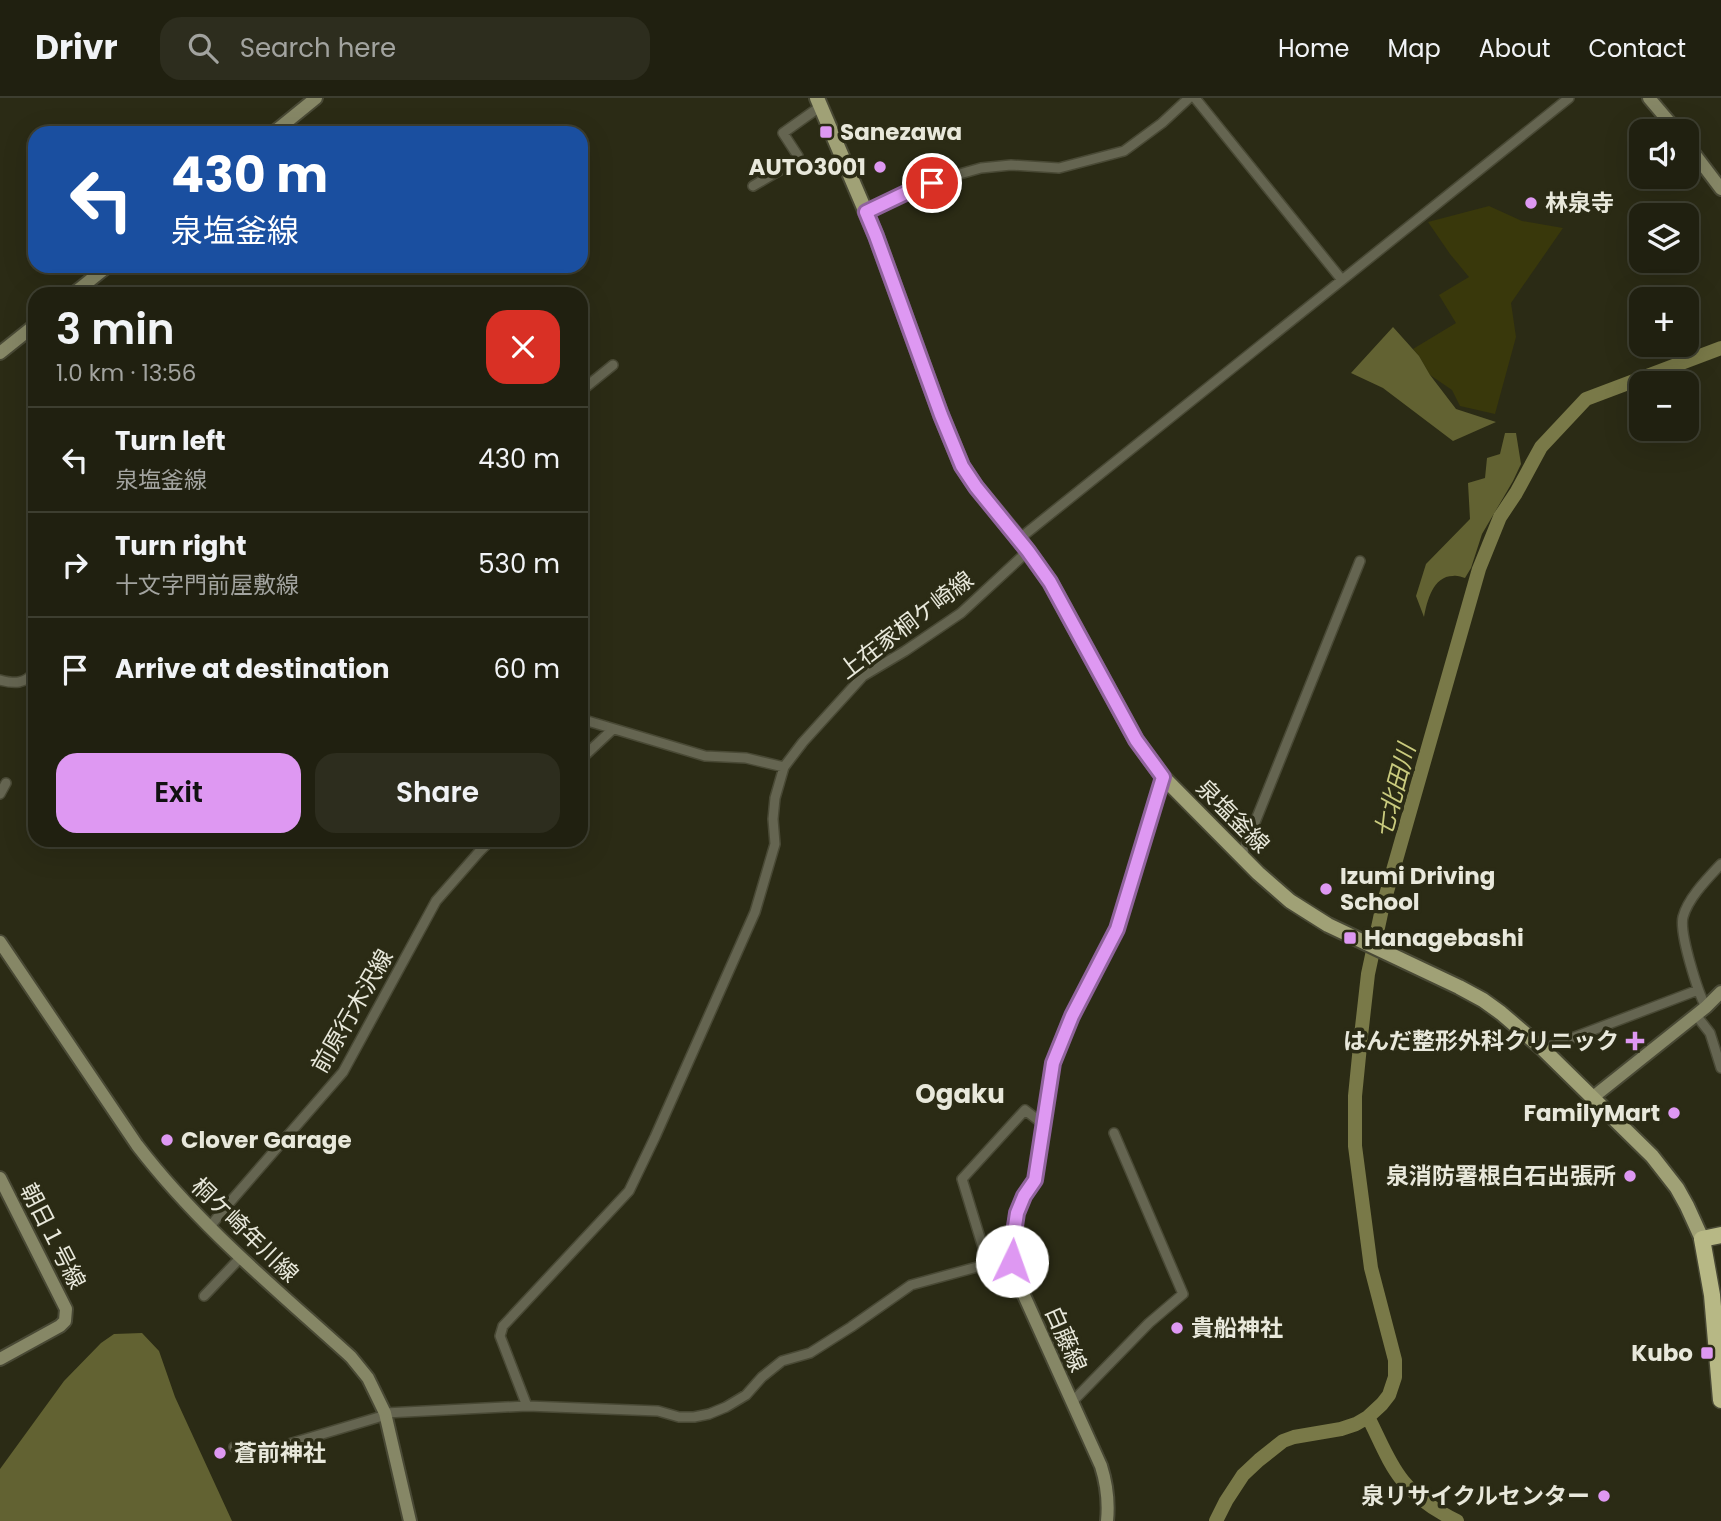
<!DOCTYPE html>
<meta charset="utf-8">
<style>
body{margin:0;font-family:Poppins,"Noto Sans JP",sans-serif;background:#2d2d1e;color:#f1f3f6;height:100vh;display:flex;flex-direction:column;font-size:26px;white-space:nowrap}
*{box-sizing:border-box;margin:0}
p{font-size:23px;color:#a2a39f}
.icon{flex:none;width:38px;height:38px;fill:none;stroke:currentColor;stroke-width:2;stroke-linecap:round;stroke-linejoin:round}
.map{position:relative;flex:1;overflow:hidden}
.details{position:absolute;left:28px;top:189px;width:560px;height:560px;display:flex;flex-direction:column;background:#202010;border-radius:21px;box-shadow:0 7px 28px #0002,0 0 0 2px #3d3e30}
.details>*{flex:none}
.banner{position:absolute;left:28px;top:28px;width:560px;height:147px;border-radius:21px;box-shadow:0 7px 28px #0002,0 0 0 2px #3d3e30;background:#1a4fa0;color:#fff;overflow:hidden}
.fabs{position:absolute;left:1629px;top:21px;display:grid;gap:14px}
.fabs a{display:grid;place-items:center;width:70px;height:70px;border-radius:14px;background:#202010;box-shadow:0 7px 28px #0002,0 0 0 2px #3d3e30;font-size:35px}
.pin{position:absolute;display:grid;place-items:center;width:60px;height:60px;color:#fff;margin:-30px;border:4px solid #fff;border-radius:50%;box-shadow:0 2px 7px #0007}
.me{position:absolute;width:77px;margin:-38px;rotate:3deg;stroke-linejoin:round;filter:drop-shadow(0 0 5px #0008)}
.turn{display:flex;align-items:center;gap:24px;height:147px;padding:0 28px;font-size:32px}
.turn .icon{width:91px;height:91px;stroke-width:2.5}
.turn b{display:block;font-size:49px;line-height:60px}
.round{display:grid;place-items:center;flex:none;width:74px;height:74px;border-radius:21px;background:#2d2d1e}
.headline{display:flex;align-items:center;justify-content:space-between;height:119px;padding:0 28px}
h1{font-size:42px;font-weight:600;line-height:52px}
.cta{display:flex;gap:14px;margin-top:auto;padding:14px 28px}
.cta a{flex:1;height:80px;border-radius:21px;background:#de98f2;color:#111;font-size:28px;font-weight:600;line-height:80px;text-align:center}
.cta a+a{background:#2d2d1e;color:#f1f3f6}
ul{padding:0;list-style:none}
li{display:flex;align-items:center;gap:21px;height:105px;padding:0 28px;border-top:2px solid #3d3e30}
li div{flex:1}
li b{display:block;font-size:26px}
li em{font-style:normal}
header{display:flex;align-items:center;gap:42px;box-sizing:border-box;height:98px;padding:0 35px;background:#202010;border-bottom:2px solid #3d3e30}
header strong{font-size:33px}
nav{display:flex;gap:38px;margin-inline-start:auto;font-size:24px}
.search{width:490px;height:63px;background:#2d2d1e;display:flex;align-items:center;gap:18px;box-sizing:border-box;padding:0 24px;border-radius:21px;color:#a2a39f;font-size:26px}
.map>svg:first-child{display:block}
.green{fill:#39380b}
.forest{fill:#626232}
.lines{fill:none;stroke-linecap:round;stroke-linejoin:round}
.river{stroke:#797948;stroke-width:14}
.street-casing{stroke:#494935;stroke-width:12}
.secondary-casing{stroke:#494935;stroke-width:16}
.primary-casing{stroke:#494935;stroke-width:18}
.highway-casing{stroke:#494935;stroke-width:19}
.street{stroke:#656551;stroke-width:9}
.secondary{stroke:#868766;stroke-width:12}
.primary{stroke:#a0a176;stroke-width:14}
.highway{stroke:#b7b885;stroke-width:16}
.route-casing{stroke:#90639d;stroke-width:18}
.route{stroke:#de98f2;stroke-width:12}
.poi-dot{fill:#de98f2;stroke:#2b2b15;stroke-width:2.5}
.labels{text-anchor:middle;stroke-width:7;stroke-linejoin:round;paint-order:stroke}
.poi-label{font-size:23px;font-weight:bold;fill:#e8e8db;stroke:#2b2b15;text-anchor:start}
.street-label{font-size:23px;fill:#e8e8db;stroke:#2b2b15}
.water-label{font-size:24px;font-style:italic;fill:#cacb7e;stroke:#2b2b15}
.quarter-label{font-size:26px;font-weight:bold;fill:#e8e8db;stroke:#2b2b15}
</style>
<header>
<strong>Drivr</strong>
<div class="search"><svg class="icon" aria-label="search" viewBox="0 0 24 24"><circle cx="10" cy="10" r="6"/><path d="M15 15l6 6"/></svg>Search here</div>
<nav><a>Home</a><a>Map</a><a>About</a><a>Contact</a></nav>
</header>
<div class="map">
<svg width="1721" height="1423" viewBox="0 0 1721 1423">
<rect width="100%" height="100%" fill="#2b2b15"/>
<!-- green -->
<path class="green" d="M1489,108L1522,123L1563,130L1511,205L1516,239L1495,316L1460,308L1452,292L1430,277L1419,258L1413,251L1456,225L1439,197L1469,179L1450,156L1428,124Z"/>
<!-- forest -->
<path class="forest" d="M1393,229L1419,258L1430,277L1456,311L1496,324L1453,343L1383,290L1351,275Z
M1505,335H1516L1521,366L1513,383L1482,436L1471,470L1465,480C1461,479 1457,477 1453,478C1433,478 1427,503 1424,519L1416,498L1426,466L1470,421L1468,385L1485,380L1487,360L1500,356Z
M142,1235L159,1253L175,1299L232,1423H0V1371L64,1283L101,1245L114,1236Z"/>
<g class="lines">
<!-- river -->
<path class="river" d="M1368,1319C1379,1340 1388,1365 1403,1383C1417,1400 1438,1414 1457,1423
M1216,1423L1226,1403L1243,1377L1259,1362L1283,1343L1294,1339L1341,1331L1356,1326L1368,1319L1382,1306L1389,1297L1395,1279V1262L1371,1170L1355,1048V998L1361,938L1368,876L1382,811L1479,471L1500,419L1516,395L1541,349L1586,301L1721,250"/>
<!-- street casing -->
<g class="street-casing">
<path id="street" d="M1195,0L1342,182
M753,88L797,62L798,58L783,35L821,8
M866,114L914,91L949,79L981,70L1011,67L1059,70L1124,53L1162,25L1189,0
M581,293L613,267
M1019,441L1569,0
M0,582C15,586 24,586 35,574
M581,621L705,658L746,660L784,669L803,644L863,578L905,553L961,515L1028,453
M581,661L613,631
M0,696L6,685
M1241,759L1360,463
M1706,909C1698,895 1679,835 1683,819C1688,800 1708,780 1721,766
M1696,917L1710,935L1721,970
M1543,951L1698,892
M209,1130L224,1111L343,974L436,803L479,754L491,742
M988,1166L962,1081L1025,1012L1043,1026
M204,1198L241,1159
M1072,1304L1149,1225L1183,1196L1114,1035
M527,1308L500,1238L503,1228L629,1093L655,1039L755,814L775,746L773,721L775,700L784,669
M385,1315L527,1308L658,1313L679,1319H694L709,1316L726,1309L746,1297L762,1279L782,1263L810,1255L851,1229L911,1187L988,1166L1012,1163
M234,1349L272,1351L386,1317"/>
</g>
<!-- secondary casing -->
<g class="secondary-casing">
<path id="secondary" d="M1649,0L1677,33
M273,35L316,0
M1687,46L1721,91
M73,196L108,168
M0,255L35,227
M0,844L137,1047C199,1128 276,1191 351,1259L368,1280L385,1315L410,1423
M1592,1000L1706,909L1721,894
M0,1080L66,1211L65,1223L60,1228L0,1261
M1107,1423C1109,1403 1107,1387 1101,1368L1018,1184L1012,1163L1013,1133L1017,1115L1024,1098L1035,1082L1053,965L1072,918L1117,830L1163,679"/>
</g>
<!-- primary casing -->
<g class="primary-casing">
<path id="primary" d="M817,0L876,138L941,317L962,368L976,389L1019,441L1050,484L1136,642L1163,679L1258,775L1290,803L1328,827L1459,889L1483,902L1501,915L1543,951L1652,1058L1677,1090L1687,1108L1702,1141"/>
</g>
<!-- highway casing -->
<g class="highway-casing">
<path id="highway" d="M1721,1137L1702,1141L1712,1197L1721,1302"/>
</g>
<!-- street -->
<use href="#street" class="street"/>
<!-- secondary -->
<use href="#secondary" class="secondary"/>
<!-- primary -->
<use href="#primary" class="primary"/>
<!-- highway -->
<use href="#highway" class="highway"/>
</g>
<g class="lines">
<!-- route casing -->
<g class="route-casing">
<path id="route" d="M932,85L914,91L866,114L876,138L941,317L962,368L976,389L1028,453L1050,484L1136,642L1163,679L1117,831L1072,918L1053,965L1035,1082L1024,1098L1017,1115L1012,1148V1163"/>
</g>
<!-- route -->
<use href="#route" class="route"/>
</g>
<!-- markers -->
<g class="poi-dot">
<rect x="819" y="27" width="14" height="14" rx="3.5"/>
<circle cx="880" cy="69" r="7"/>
<circle cx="1531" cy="105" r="7"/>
<circle cx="1326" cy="791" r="7"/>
<rect x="1343" y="833" width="14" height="14" rx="3.5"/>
<path d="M1631.5 932.5h7v7h7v7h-7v7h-7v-7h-7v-7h7z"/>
<circle cx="1674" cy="1015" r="7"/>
<circle cx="167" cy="1042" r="7"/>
<circle cx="1630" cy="1078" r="7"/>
<circle cx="1177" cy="1230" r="7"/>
<rect x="1700" y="1248" width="14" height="14" rx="3.5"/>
<circle cx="220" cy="1355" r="7"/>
<circle cx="1604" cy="1398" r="7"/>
</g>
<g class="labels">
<!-- poi labels -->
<g class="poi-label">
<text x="840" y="42">Sanezawa</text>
<text x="866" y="77" text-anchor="end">AUTO3001</text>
<text x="1545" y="113">林泉寺</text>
<text x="1340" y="786">Izumi Driving<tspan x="1340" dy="26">School</tspan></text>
<text x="1364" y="848">Hanagebashi</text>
<text x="1619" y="951" text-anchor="end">はんだ整形外科クリニック</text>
<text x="1660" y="1023" text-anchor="end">FamilyMart</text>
<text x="181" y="1050">Clover Garage</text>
<text x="1616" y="1086" text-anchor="end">泉消防署根白石出張所</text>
<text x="1191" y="1238">貴船神社</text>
<text x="1693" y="1263" text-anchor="end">Kubo</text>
<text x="234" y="1363">蒼前神社</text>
<text x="1590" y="1406" text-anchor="end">泉リサイクルセンター</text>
</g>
<!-- street labels -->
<g class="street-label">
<text transform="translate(906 527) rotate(-37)" y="8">上在家桐ケ崎線</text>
<text transform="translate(1233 718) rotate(45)" y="8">泉塩釜線</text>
<text transform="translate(352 913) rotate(-60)" y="8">前原行木沢線</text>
<text transform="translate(245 1132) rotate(44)" y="8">桐ケ崎年川線</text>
<text transform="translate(53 1138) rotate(63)" y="8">朝日１号線</text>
<text transform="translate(1066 1241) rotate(66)" y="8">白藤線</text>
</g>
<!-- water labels -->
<g class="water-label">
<text transform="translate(1395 693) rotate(-75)" y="8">七北田川</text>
</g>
<!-- quarter labels -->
<g class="quarter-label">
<text x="960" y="1005">Ogaku</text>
</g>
</g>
</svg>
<div class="fabs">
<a><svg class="icon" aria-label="sound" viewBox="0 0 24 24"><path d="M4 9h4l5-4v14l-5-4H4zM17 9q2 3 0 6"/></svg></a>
<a><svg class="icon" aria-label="layers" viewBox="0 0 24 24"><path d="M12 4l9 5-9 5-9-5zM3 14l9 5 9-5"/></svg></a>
<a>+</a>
<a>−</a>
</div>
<div class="pin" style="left:932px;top:85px;background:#d93025"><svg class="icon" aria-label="arrive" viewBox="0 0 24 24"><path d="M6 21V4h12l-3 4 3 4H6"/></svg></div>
<svg class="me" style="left:1012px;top:1163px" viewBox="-20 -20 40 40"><circle r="19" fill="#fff"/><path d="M0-13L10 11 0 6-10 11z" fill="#de98f2"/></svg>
<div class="banner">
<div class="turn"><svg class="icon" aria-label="left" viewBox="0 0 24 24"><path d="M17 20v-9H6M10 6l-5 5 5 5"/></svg><div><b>430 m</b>泉塩釜線</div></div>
</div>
<section class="details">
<div class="headline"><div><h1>3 min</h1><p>1.0 km · 13:56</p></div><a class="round" style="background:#d93025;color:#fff"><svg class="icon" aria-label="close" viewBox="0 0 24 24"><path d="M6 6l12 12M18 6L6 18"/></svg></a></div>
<ul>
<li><svg class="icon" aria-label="left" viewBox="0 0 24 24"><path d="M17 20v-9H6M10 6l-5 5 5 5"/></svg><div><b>Turn left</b><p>泉塩釜線</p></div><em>430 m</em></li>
<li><svg class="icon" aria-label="right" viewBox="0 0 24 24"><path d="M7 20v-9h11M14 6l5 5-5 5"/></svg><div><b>Turn right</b><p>十文字門前屋敷線</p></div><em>530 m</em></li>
<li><svg class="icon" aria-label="arrive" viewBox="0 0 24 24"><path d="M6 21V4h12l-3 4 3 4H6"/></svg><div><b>Arrive at destination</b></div><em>60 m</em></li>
</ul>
<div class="cta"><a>Exit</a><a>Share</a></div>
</section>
</div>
